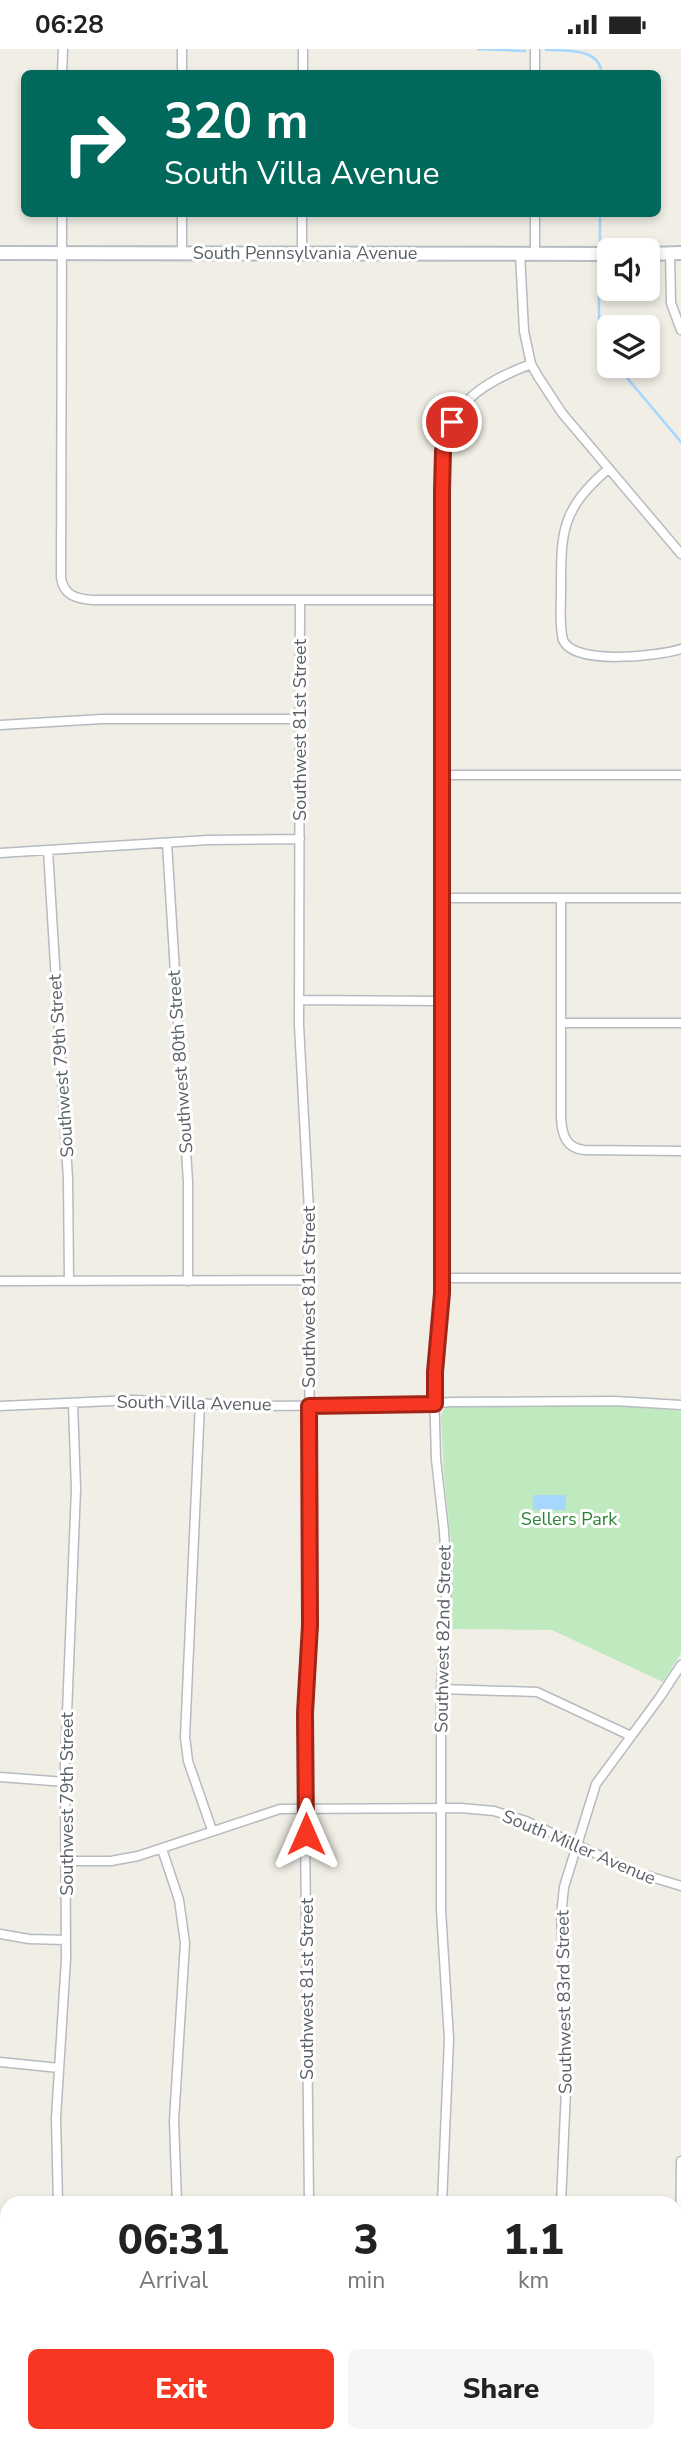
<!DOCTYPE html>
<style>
body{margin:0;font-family:"Nunito Sans",sans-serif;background:#f6f6f6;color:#222;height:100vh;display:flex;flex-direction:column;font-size:26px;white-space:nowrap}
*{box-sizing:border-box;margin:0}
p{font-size:23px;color:#767676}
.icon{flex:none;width:38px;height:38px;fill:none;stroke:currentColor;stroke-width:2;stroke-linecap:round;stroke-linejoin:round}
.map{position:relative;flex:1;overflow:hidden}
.drawer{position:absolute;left:0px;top:2147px;width:682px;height:247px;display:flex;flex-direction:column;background:#fff;border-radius:21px 21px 0 0;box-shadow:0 4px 10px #0003}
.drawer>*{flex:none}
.banner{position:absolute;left:21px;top:21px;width:640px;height:147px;border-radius:10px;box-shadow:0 4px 10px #0003;background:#00695c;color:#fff;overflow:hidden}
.controls{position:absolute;left:597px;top:189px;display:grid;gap:14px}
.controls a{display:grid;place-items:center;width:63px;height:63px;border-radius:10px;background:#fff;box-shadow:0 4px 10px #0003;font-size:35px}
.pin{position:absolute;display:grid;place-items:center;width:60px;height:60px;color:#fff;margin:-30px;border:4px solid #fff;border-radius:50%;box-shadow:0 2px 7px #0007}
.me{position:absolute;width:77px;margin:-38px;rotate:0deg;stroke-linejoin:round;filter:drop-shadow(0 0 5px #0008)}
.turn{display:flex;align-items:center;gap:24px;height:147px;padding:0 28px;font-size:32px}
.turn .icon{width:91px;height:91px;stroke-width:2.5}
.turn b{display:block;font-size:49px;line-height:60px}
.eta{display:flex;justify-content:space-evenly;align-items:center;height:119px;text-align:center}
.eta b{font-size:42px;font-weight:800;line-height:49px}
.button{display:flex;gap:14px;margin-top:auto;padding:14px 28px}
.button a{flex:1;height:80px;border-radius:10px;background:#f83723;color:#fff;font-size:28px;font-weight:800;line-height:80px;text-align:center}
.button a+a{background:#f6f6f6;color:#222}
.status{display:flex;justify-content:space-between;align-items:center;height:49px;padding:0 35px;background:#fff;direction:ltr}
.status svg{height:19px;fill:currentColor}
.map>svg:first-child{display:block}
.green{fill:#bfeac0}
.water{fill:#a6d7ff}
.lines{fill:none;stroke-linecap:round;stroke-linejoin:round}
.stream{stroke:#a6d7ff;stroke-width:2.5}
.street-casing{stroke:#b7bbc0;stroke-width:11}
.secondary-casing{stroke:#b8bcc2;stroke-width:16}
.street{stroke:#fff;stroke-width:8}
.secondary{stroke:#fff;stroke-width:12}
.route-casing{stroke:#a12417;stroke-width:18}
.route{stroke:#f83723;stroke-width:12}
.labels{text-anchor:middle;stroke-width:6;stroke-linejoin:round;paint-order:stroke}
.street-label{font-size:18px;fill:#5c6167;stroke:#fff}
.park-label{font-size:18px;fill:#2d8533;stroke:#fff}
</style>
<div class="status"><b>06:28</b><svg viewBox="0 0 49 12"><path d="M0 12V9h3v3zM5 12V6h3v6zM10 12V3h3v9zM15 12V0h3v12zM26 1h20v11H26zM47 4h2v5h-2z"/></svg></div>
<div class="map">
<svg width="681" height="2393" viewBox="0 0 681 2393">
<rect width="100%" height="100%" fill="#f0eee5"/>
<!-- green -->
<path class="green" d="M453,1357H621L681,1362V1604L663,1633L552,1581L449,1580L453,1512L444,1426L441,1367L444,1360Z"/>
<!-- water -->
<path class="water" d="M533,1446H566V1461H533Z"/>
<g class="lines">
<!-- stream -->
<path class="stream" d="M478,0L525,2
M546,1C566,1 601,0 601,24
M600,201V164
M600,208C600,233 594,288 609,307
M617,317L681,393"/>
<!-- street casing -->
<g class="street-casing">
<path id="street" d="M182,0V24
M62,24L63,0
M303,24V0
M535,24V0
M62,164L61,528C63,546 76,550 93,551H442
M182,164V204
M302,204V164
M520,204L524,282L531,315L539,329L562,364L681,505
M535,204V164
M670,205L671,254L681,281
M608,420C561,461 561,482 561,541C561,558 559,575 563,591C574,617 658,607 681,600
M300,551L299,976L309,1162L310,1576L304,1686L309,2154
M0,676L102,670H300
M442,726H681
M167,794L188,1133V1232
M48,801L68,1130L69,1232
M0,804L208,791L300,790
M442,849H681
M561,849V1069C562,1086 566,1099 584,1101L681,1102
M299,951L442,952
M561,974H681
M442,1229H681
M0,1232L309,1231
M200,1354L185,1688L188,1712L212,1781
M0,1357L133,1351L253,1357L419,1356L451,1353L615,1352L681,1356
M441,1640L537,1643L631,1687
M0,1728L65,1733
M162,1800L179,1851L185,1894L174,2072L177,2154
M66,1812H111L138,1807L280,1760L461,1759L494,1762L526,1772L635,1823L681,1837
M0,1885L29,1890L66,1891
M0,2013L59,2019
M58,2154L56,2069L66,1910L65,1714L76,1440L73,1355
M442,2154L449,1990L441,1861V1640L447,1531L444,1482L436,1410L434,1338L442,1244V417C446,356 479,335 531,315
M561,2154L568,1994L561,1867L564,1838L596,1735L660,1648L681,1616
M449,2387L450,2393
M259,2393V2387
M678,2393L681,2112"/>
</g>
<!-- secondary casing -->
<g class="secondary-casing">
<path id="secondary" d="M0,204L609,205
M648,205L681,204
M0,2376H7
M676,2377H681"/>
</g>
<!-- street -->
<use href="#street" class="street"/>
<!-- secondary -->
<use href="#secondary" class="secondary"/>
</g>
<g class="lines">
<!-- route casing -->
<g class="route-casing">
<path id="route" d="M306,1785L305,1664L310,1576L309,1357L435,1355V1323L442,1244V442L443,402L452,373"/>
</g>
<!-- route -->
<use href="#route" class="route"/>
</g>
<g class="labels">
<!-- street labels -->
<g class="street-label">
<text x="305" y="210">South Pennsylvania Avenue</text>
<text transform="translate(300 681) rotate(-90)" y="6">Southwest 81st Street</text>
<text transform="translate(180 1013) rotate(-94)" y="6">Southwest 80th Street</text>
<text transform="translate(61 1017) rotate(-94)" y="6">Southwest 79th Street</text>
<text transform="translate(309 1248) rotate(-90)" y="6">Southwest 81st Street</text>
<text transform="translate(194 1354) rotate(1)" y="6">South Villa Avenue</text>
<text transform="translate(443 1590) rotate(-89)" y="6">Southwest 82nd Street</text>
<text transform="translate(67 1755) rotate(-90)" y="6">Southwest 79th Street</text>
<text transform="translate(579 1798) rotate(23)" y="6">South Miller Avenue</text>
<text transform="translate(307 1940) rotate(-90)" y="6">Southwest 81st Street</text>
<text transform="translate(564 1953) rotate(-91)" y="6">Southwest 83rd Street</text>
</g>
<!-- park labels -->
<g class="park-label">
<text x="569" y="1476">Sellers Park</text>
</g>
</g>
</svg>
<div class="controls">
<a><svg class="icon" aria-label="sound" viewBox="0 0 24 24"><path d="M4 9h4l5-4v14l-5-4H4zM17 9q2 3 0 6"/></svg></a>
<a><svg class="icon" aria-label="layers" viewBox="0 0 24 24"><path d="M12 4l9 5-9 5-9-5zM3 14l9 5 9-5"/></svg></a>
</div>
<div class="pin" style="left:452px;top:373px;background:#d93025"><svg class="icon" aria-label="arrive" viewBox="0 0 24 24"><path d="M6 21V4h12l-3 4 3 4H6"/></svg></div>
<svg class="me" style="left:306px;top:1785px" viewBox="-20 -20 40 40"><path d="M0-17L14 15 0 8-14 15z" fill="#f83723" stroke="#fff" stroke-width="4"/></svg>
<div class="banner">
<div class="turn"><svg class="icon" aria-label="right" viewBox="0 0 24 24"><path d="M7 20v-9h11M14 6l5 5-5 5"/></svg><div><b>320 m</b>South Villa Avenue</div></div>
</div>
<section class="drawer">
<div class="eta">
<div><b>06:31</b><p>Arrival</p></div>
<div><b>3</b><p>min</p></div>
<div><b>1.1</b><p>km</p></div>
</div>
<div class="button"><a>Exit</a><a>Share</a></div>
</section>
</div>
